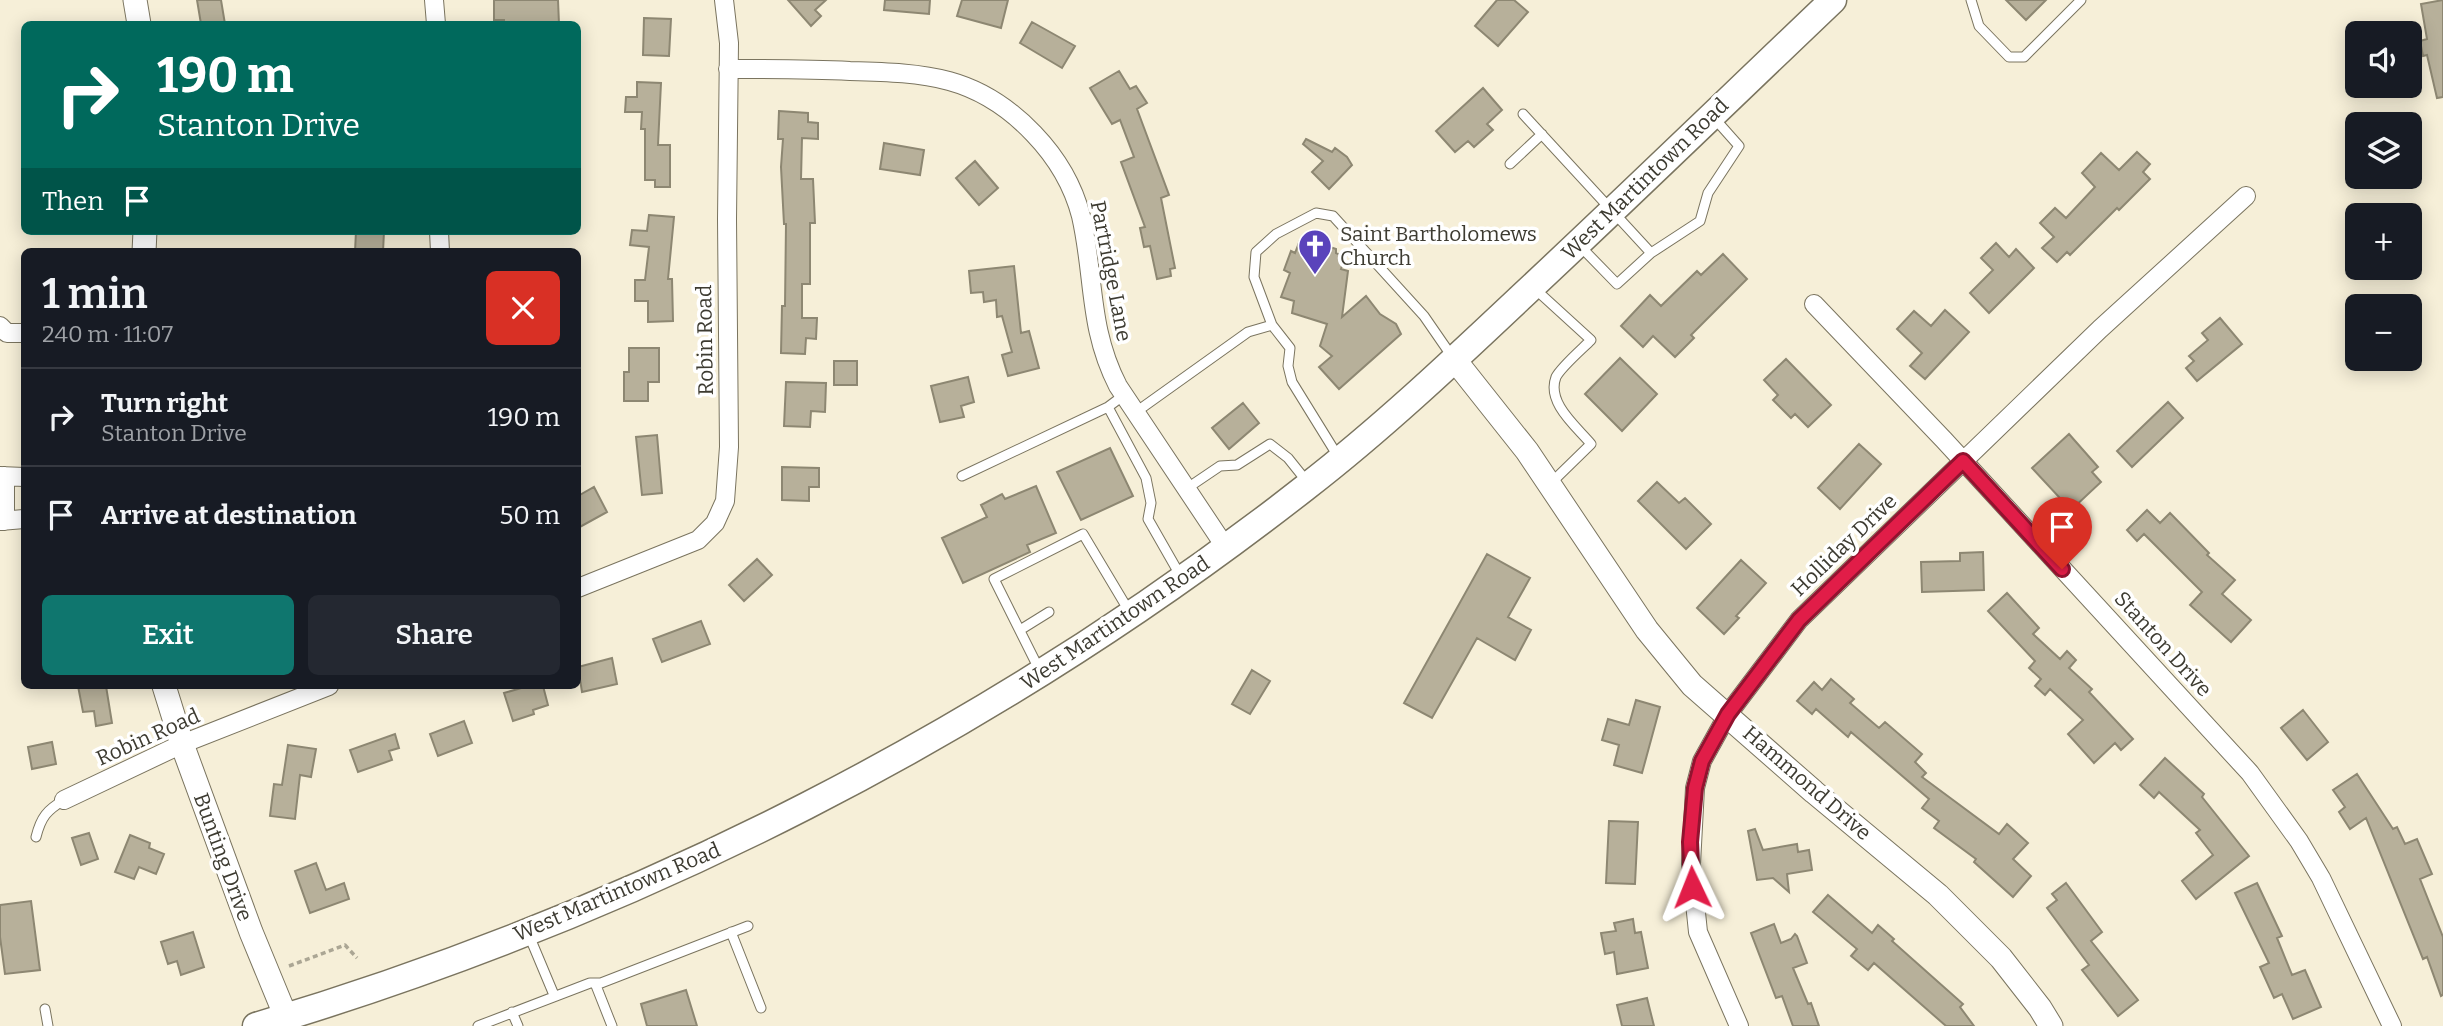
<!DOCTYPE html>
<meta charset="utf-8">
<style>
body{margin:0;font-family:Bitter,serif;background:#242831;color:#f1f3f6;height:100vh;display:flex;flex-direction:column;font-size:26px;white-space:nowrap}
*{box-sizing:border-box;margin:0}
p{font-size:23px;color:#9ea1a6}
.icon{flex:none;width:38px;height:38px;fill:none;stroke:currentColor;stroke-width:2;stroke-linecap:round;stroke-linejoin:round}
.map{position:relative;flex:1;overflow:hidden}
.panel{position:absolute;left:21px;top:248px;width:560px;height:441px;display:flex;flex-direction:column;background:#171b24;border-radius:10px;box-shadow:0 4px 18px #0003}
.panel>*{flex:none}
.hud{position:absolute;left:21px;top:21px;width:560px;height:214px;border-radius:10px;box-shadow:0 4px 18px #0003;background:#00695c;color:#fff;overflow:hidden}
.tools{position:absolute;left:2345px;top:21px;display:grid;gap:14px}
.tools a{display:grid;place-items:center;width:77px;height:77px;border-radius:10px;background:#171b24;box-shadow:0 4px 18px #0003;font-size:35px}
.pin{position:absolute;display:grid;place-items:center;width:60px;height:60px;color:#fff;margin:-72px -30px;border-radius:50% 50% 50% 0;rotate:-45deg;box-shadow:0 0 7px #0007}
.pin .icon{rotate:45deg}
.me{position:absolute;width:77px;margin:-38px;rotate:358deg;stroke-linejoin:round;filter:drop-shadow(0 0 5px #0008)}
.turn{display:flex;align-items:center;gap:24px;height:147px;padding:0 21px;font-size:32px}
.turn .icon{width:91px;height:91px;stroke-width:2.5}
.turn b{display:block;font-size:49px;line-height:60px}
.then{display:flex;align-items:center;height:66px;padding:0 21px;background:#0003;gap:14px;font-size:26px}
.round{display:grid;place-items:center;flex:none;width:74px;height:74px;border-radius:10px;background:#242831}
.headline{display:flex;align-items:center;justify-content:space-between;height:119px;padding:0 21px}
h1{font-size:42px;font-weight:600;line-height:52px}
.button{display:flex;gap:14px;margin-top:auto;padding:14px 21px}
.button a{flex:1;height:80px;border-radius:10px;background:#0f766e;color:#fff;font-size:28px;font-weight:600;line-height:80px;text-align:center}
.button a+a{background:#242831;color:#f1f3f6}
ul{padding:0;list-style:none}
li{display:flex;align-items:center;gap:21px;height:98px;padding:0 21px;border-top:2px solid #363941}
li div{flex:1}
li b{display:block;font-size:26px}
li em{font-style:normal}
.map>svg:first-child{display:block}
.building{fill:#b7b09a;stroke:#8d8772;stroke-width:2}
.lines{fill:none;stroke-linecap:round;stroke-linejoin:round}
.service-casing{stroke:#7a745f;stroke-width:11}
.minor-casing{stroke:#7a745f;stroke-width:20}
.tertiary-casing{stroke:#7a745f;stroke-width:25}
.secondary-casing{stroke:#7a745f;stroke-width:29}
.path{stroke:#aba694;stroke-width:3.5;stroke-dasharray:5 3.5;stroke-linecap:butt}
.service{stroke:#fff;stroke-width:9}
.minor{stroke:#fff;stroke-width:18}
.tertiary{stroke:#fff;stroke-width:23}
.secondary{stroke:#fff;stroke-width:26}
.route-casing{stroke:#92132f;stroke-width:18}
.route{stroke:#e11d48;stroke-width:12}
.labels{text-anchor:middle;stroke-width:7;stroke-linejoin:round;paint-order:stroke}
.street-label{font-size:21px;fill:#3d3b31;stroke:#fff}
.poi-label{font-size:21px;fill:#3d3b31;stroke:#fff;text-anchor:start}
</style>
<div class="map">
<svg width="2443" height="1026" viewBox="0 0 2443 1026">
<rect width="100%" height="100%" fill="#f6efd8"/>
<!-- building -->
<path class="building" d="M197,0H221L225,24H201Z
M494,0H558L559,24H504V20H494Z
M788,0H826L815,10L821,16L811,26Z
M885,0H930L929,14L884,10Z
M962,0H1008L1001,28L957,16Z
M1497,0H1514L1528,12L1498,46L1475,26Z
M2006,0H2046L2026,20Z
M2443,0V97L2437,98L2427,55L2423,56L2420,41L2427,39L2421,4Z
M644,18L671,19L669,56L643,55Z
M1032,22L1075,46L1062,68L1020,43Z
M1119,71L1130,89L1136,86L1147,103L1137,109L1169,195L1161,198L1175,268L1170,269L1171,276L1157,279L1150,246L1144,247L1140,228L1145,227L1121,162L1134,157L1120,120L1112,124L1090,88Z
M637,82L661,83L658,145H670V187H655V180H645V129H641L642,112H625L626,97H637Z
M1483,88L1502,110L1487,124L1493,130L1474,147L1468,141L1455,152L1436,131Z
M779,111L808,113V122L818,123V139L802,138L801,179H813L815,223H810V284H802V318H817L816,339L806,338L805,354L781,353L782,306H785L786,224H784L781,167L783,139H778Z
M1306,139L1332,152L1335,148L1347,157L1352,165L1329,189L1312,172L1323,161L1303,144Z
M884,143L924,150L920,175L880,169Z
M2137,152L2150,164L2143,172L2150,179L2119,210L2117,208L2070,255L2067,252L2057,262L2042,248L2054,237L2040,223L2055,208L2066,218L2095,187L2082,173L2101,153L2119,170Z
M975,161L998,188L979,205L956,178Z
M649,215L674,217L668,279H672L673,321L648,322V301H635V280H645L649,247L630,245L632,230L647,231Z
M356,231H384L383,252H355Z
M1300,240L1310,244L1312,241L1336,249V253L1345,257L1341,269L1348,271L1342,317L1366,296L1380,314L1396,324L1401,334L1339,389L1319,367L1332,356L1320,346L1327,324L1292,313L1294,301L1281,297L1290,273L1284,270L1291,251L1295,253Z
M1996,243L2009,257L2016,249L2034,268L1989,313L1970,293L1993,270L1981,258Z
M1723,254L1747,279L1691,335L1694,338L1675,357L1653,336L1643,347L1621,326L1650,295L1661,306L1697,271L1701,275Z
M1014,266L1021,333L1029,331L1039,368L1008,376L1002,355L1012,352L1002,316L997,317L996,300L984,302L983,292L971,293L969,271Z
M1945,310L1969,332L1925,379L1910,366L1922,353L1897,329L1914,311L1931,326Z
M2220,318L2242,344L2197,381L2186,368L2194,361L2189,356L2208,340L2202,333Z
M629,348H659V382H648V401H624V372H629Z
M1620,358L1657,394L1622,431L1585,394Z
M1786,359L1831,405L1808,427L1795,414L1791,418L1773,400L1778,395L1764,380Z
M834,361H857V385H834Z
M968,377L974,402L961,406L964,417L940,422L931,386Z
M786,382L826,383L825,412L811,411L810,427L784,426Z
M2168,402L2183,418L2132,467L2117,451Z
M1243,403L1259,423L1229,449L1212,428Z
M2069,434L2098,467L2092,472L2101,482L2071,510L2032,468Z
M657,435L662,493L642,495L636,437Z
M1859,444L1881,464L1840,509L1818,488Z
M1110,448L1133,496L1081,520L1057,472Z
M782,467L819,468V487H809V501L782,500Z
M1657,482L1679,503L1685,498L1711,524L1686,549L1638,501Z
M1036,486L1056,533L1027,545L1030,552L963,583L942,538L987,517L981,505L1002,494L1005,499Z
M594,487L607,512L578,528V496Z
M2147,510L2160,523L2170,513L2209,553L2207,555L2235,580L2222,594L2251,620L2231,642L2190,605L2202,592L2144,534L2137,541L2127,530Z
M1983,552L1984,590L1922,592L1921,562L1960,561V553Z
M1487,554L1530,578L1508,617L1531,630L1515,660L1477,638L1432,718L1404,703Z
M757,559L772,575L744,601L729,585Z
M1741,560L1766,583L1736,616L1739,618L1724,634L1697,608Z
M2007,593L2039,628L2033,634L2060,659L2067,651L2076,660L2069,668L2092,689L2089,692L2133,739L2121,750L2115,743L2094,763L2068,734L2083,720L2050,689L2045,695L2035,686L2041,679L2029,668L2035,661L1988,611Z
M701,621L710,644L662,662L653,639Z
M612,658L617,684L582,692L578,667Z
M1252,670L1270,681L1250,714L1232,704Z
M1831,679L1854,699L1850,703L1879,728L1885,722L1922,754L1915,762L1926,773L1922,777L1999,834L2007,824L2028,843L2013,859L2031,876L2013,897L1974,862L1976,859L1934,828L1939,821L1922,808L1929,799L1851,732L1848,737L1816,709L1812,714L1797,701L1814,682L1822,690Z
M78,686H106L112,723L96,726L94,711L83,712Z
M528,686H543L548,705L533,710L534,714L513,721L504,693Z
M1636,700L1660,707L1642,773L1614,765L1619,745L1602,740L1608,719L1629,725Z
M2303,710L2328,742L2307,760L2281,728Z
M464,721L472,743L438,756L430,734Z
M395,734L399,748L389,751L392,760L358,772L350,750Z
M52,742L56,764L32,769L28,747Z
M288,745L316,749L311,777L300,775L295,819L270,816L274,784L282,785Z
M2165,758L2204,794L2202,797L2249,856L2196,899L2182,881L2213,855L2196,833L2200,830L2159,792L2154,798L2140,785Z
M2357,774L2393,829L2397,827L2405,844L2417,839L2432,874L2420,879L2443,937V995L2441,996L2427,957L2423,959L2366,818L2350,829L2339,812L2345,807L2333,790Z
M1609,821L1638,822L1635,884L1606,883Z
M1755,829L1763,850L1797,844L1798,852L1809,850L1812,870L1787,874L1789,892L1773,878L1757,880L1748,831Z
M89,833L98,859L81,865L72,838Z
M130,835L150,843L149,848L164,854L156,874L139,867L134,879L115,872Z
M316,863L326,890L344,883L349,899L310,913L295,871Z
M2066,883L2102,932L2091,941L2138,1000L2118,1016L2082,970L2089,965L2047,908L2057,900L2052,894Z
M2257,883L2282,936L2277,938L2292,975L2305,970L2321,1007L2293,1019L2282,994L2274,998L2260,967L2269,963L2235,893Z
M1828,895L1872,933L1878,925L1894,939L1892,941L1963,1004L1960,1007L1974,1026H1946L1874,963L1868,970L1851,956L1857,949L1813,912Z
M31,901L40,970L5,974L0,937V905Z
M1633,919L1635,933L1641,932L1648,968L1617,974L1614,952L1605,954L1601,933L1616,931L1614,923Z
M1774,924L1781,943L1791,939L1795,934L1797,936L1807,963L1793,968L1808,1004L1811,1003L1819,1026H1793L1782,996L1776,998L1751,933Z
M193,932L204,967L181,975L177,961L168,964L161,942Z
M686,990L697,1026H647L641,1004Z
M1647,998L1654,1026H1622L1617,1005Z"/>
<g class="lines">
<!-- service casing -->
<g class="service-casing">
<path id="service" d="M1971,0L1979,26L2009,57H2024L2081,0
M1523,114L1651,253L1617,284L1580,246
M1510,164L1542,134
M1651,253L1700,221L1708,193L1739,146L1715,119
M1534,288L1591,340C1582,349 1561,367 1556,377C1546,403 1577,427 1591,444L1550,484
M1124,395L1108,407L1146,478L1151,503L1148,519L1180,575
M1136,412L1248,332L1272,325
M1339,458L1292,382L1288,366L1290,348L1272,325L1254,277L1256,252L1276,234L1316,213L1333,216L1424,316L1453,358
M962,476L1108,407
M1186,489L1220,466L1237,465L1270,444L1288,458L1308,483
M1020,630L1049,612
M1039,669L994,579L1083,534L1129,611
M36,837C41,817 47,810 64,800
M731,932L761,1008
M528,933L554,995
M595,983L612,1026
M45,1009L48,1026
M512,1012L518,1026
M478,1026L590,983H601L748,926"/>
</g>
<!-- minor casing -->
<g class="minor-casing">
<path id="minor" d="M434,0L436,24
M728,69C769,69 809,69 850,71C926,73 978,75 1034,134C1056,157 1073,185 1081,216C1095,277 1088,328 1118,386L1226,548
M439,231L440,252
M1814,304L1944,440L2250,773L2299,841L2321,878L2392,1026
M0,326L7,333H24
M0,476L24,477
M0,521L24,519
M5,521V476
M578,588L698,540L715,523L725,501L729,447L727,219L729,43L724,0
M64,800L182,744L329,686
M1739,1026L1698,932L1691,864L1695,788L1702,761L1728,714L1799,620L2100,329L2246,196"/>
</g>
<!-- tertiary casing -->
<g class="tertiary-casing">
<path id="tertiary" d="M135,0L139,24
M144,252L145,231
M1454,359L1527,451L1647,630L1692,685L1814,792L1938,895L2001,958L2040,1008L2051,1026
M164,686L182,744L251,932L286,1017"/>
</g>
<!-- secondary casing -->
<g class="secondary-casing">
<path id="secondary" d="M256,1026C636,913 993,732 1306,487C1381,429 1452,362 1521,297C1626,199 1729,99 1833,0"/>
</g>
<!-- path -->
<path class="path" d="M289,966L345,945L357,958"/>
<!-- service -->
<use href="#service" class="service"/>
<!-- minor -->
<use href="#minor" class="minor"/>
<!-- tertiary -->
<use href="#tertiary" class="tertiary"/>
<!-- secondary -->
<use href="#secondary" class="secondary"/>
</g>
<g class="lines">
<!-- route casing -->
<g class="route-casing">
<path id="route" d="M1692,887L1690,842L1695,788L1702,761L1728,714L1799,620L1963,461L2062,569"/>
</g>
<!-- route -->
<use href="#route" class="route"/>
</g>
<!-- icons -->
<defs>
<g id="church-pin" transform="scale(1.75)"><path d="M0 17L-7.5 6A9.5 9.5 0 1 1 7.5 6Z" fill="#5a43bb" stroke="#fff"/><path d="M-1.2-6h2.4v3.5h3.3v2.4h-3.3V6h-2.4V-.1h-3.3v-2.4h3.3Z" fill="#fff"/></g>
</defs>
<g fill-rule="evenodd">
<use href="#church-pin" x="1315" y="246"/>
</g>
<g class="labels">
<!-- street labels -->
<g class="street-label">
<text transform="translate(1645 179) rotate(-44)" y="7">West Martintown Road</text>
<text transform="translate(1111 271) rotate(79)" y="7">Partridge Lane</text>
<text transform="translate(705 340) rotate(-91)" y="7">Robin Road</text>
<text transform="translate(1844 545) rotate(-44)" y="7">Holliday Drive</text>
<text transform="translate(1115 623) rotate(-34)" y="7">West Martintown Road</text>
<text transform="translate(2163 644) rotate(48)" y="7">Stanton Drive</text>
<text transform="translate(148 737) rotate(-24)" y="7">Robin Road</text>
<text transform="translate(1807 783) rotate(41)" y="7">Hammond Drive</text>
<text transform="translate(223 857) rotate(70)" y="7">Bunting Drive</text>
<text transform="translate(617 892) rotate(-23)" y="7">West Martintown Road</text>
</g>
<!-- poi labels -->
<g class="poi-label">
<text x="1340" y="241">Saint Bartholomews<tspan x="1340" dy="24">Church</tspan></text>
</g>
</g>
</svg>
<div class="tools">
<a><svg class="icon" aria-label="sound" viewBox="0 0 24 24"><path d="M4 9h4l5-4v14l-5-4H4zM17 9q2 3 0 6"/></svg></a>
<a><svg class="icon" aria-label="layers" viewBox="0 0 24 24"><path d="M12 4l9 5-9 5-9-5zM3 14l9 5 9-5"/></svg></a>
<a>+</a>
<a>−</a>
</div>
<div class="pin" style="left:2062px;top:569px;background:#d93025"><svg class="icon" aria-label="arrive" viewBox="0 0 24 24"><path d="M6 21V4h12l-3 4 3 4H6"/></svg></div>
<svg class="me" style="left:1692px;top:887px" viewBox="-20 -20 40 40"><path d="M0-17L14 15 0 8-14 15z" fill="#e11d48" stroke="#fff" stroke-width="4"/></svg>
<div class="hud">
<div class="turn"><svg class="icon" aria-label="right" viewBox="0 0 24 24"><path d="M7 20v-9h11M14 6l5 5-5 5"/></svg><div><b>190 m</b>Stanton Drive</div></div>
<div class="then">Then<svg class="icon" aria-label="arrive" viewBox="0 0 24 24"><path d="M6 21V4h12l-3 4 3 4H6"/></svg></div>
</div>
<section class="panel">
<div class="headline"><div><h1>1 min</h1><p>240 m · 11:07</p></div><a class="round" style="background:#d93025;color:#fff"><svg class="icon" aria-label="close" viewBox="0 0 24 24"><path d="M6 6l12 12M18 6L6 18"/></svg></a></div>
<ul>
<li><svg class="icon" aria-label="right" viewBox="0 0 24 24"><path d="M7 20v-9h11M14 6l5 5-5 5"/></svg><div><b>Turn right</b><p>Stanton Drive</p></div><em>190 m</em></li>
<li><svg class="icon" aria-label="arrive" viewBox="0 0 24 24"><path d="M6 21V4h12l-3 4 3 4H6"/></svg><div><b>Arrive at destination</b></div><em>50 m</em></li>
</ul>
<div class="button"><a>Exit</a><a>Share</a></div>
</section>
</div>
